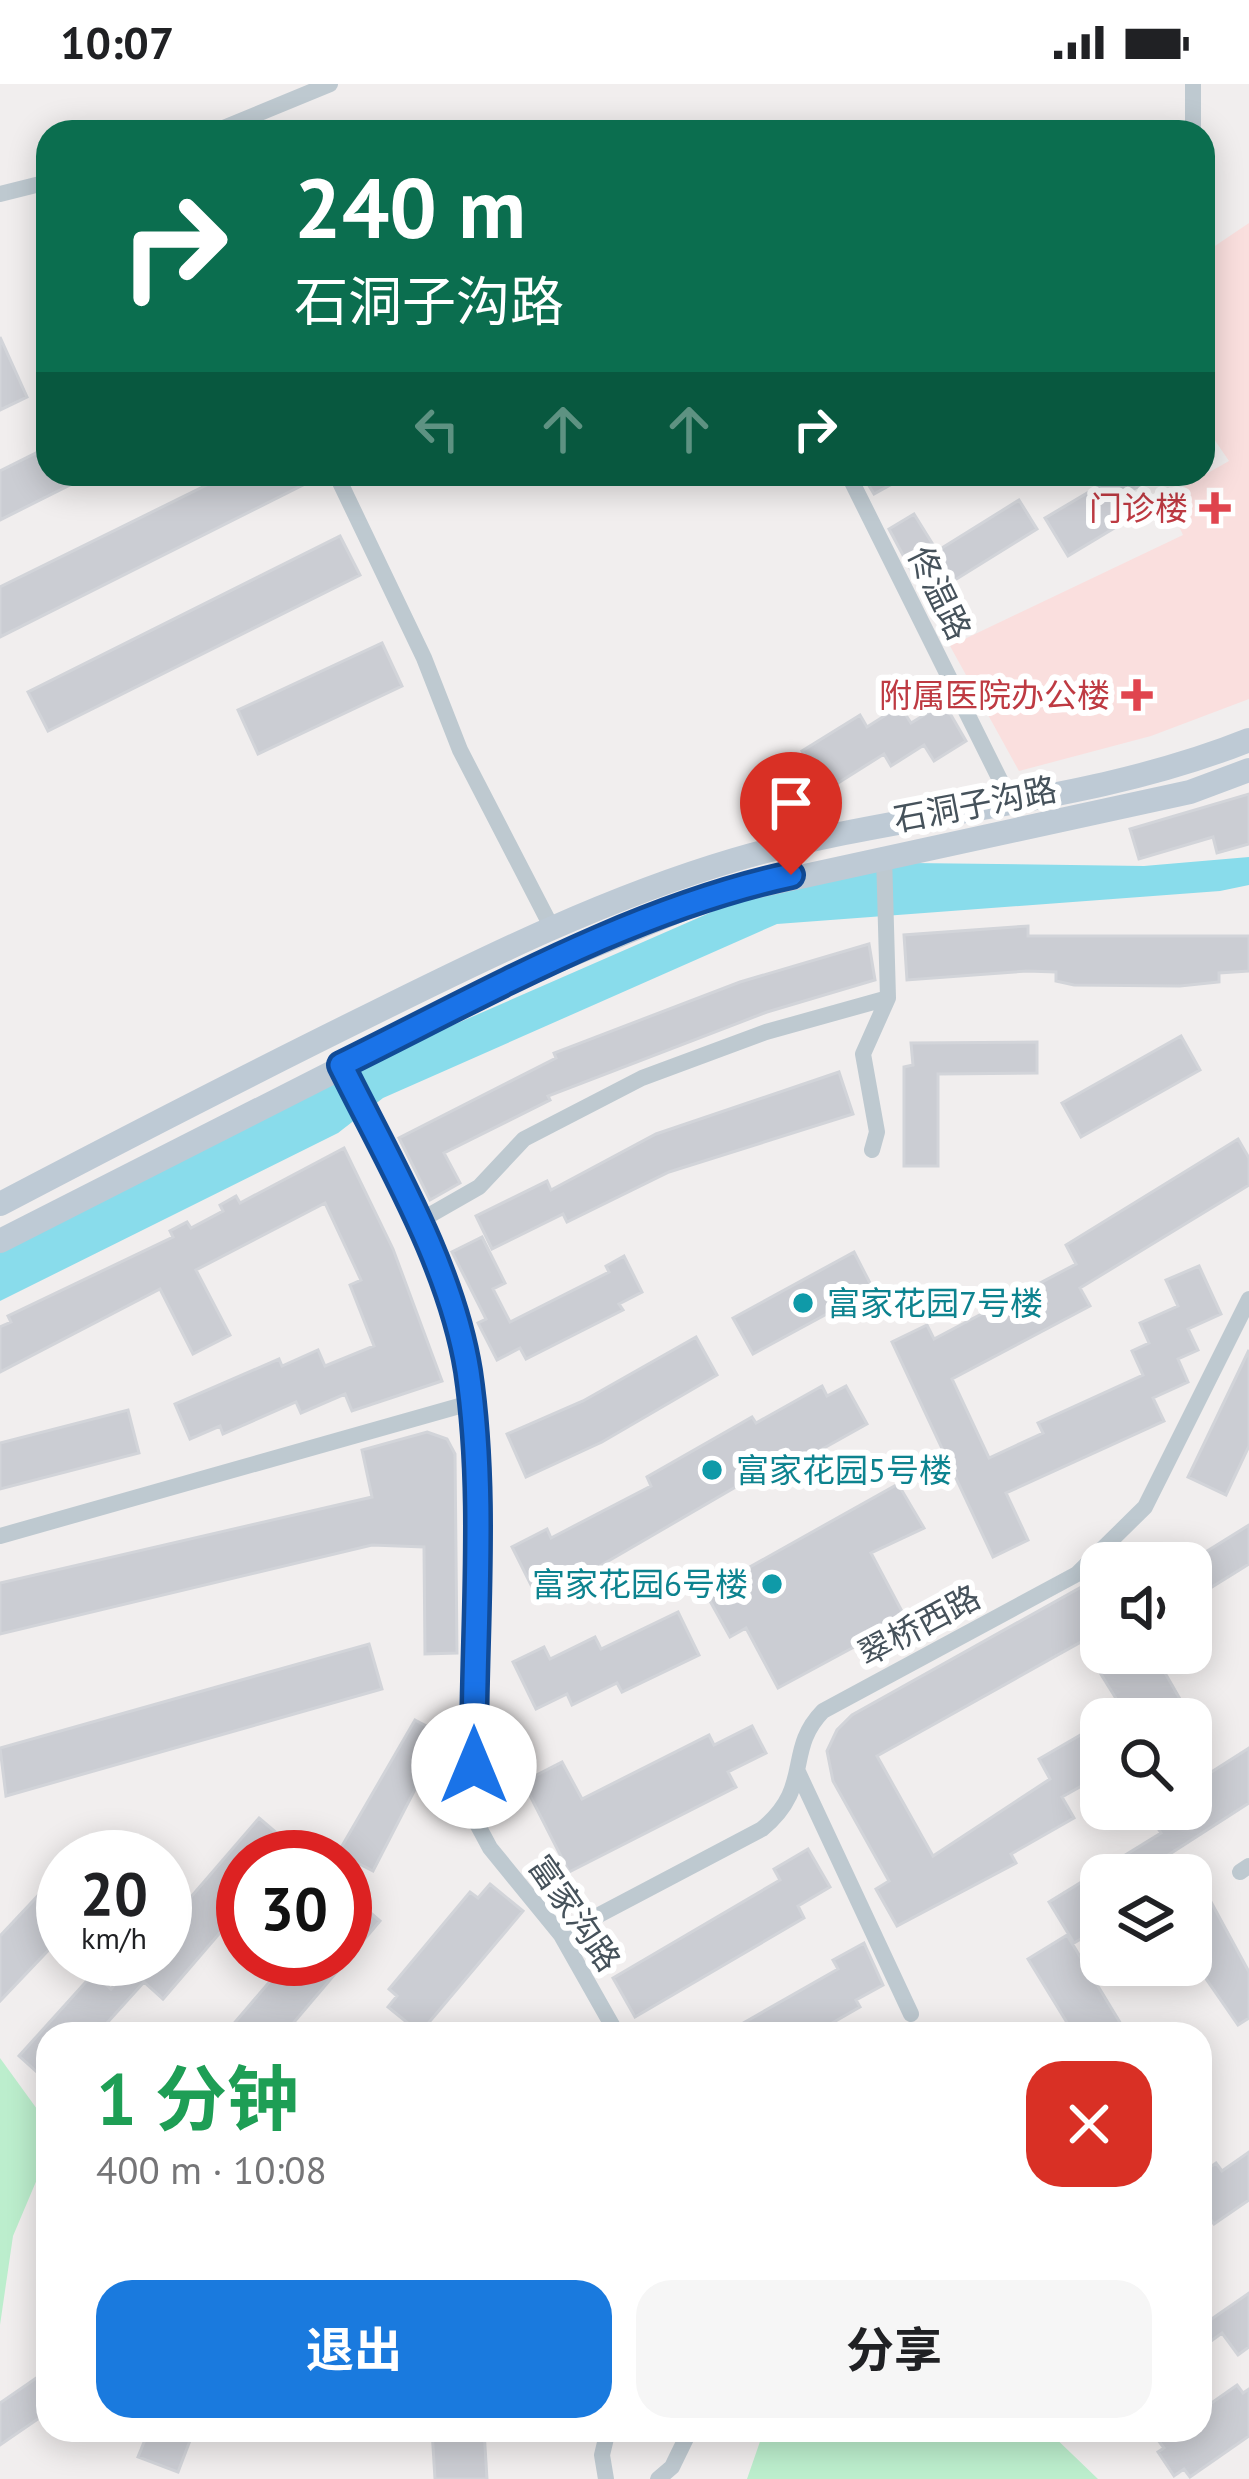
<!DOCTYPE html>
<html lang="zh">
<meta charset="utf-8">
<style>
body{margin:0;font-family:"PT Sans","Noto Sans SC",sans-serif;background:#f6f6f6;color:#202124;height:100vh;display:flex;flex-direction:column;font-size:45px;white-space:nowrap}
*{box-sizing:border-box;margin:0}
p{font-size:39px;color:#757577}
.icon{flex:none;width:66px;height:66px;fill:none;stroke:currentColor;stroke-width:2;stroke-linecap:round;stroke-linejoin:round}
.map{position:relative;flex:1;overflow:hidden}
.sheet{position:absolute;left:36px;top:1938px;width:1176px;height:420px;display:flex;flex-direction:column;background:#fff;border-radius:36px;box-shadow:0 6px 30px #0003}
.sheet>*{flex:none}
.guide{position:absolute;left:36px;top:36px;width:1179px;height:366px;border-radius:36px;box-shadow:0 6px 30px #0003;background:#0b6e4f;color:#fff;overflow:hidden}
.fabs{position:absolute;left:1080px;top:1458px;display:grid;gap:24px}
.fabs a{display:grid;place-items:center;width:132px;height:132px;border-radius:24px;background:#fff;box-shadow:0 6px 30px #0003;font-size:60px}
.speed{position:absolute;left:36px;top:1746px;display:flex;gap:24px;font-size:60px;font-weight:700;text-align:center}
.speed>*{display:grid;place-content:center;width:156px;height:156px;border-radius:50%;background:#fff;box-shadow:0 6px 30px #0003;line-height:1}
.speed small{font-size:30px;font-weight:400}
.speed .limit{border:18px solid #d22;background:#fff;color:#111}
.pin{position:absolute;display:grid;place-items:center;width:102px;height:102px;color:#fff;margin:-123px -51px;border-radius:50% 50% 50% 0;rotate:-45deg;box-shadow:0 0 12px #0007}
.pin .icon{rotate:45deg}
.me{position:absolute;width:132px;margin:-66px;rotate:0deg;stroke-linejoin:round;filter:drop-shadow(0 0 9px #0008)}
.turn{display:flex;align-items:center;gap:42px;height:252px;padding:0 60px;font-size:54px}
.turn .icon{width:156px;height:156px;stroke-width:2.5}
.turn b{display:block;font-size:84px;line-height:102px}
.lanes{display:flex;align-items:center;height:114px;padding:0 60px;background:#0003;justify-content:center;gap:60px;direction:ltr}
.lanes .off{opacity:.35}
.round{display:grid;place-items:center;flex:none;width:126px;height:126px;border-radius:36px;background:#f6f6f6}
.headline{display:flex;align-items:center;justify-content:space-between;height:204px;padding:0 60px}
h1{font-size:72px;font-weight:700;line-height:90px;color:#1e9e55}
.button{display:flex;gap:24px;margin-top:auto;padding:24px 60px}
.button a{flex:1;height:138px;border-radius:36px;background:#1a7ade;color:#fff;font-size:48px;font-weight:700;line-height:138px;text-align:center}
.button a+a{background:#f6f6f6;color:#202124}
.status{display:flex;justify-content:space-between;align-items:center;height:84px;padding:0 60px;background:#fff;direction:ltr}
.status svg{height:33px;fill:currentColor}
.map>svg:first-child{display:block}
.medical{fill:#fadfde}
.green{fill:#bceecd}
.water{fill:#89dceb}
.building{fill:#cbcdd3;stroke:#d2d4d9;stroke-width:3}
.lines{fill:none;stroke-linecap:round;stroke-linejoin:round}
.street{stroke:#bec9d0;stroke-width:16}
.secondary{stroke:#becad5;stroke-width:24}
.route-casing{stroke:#114b97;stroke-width:30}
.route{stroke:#1a73e8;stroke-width:21}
.health-dot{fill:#e0444e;stroke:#fff;stroke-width:4.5}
.culture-dot{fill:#0f9aa8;stroke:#fff;stroke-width:4.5}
.labels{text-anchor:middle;stroke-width:12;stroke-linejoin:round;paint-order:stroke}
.health-label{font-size:33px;fill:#be3a42;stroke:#fff;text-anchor:end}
.street-label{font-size:33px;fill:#46525b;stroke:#fff}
.culture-label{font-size:33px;fill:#0d838f;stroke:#fff;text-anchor:start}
</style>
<div class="status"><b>10:07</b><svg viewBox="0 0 49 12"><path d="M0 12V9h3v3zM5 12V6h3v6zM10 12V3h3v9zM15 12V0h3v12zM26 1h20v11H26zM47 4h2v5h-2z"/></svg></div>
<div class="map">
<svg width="1249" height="2395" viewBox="0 0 1249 2395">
<rect width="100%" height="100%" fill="#f1eeee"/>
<!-- medical -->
<path class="medical" d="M1249,139V615L1151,652L1019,687L950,562L1183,451L1165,413L1229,377L1203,339V170Z"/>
<!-- green -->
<path class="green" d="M0,1974L37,2025L46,2074L13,2152L0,2241Z
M764,2346H1047L1098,2395H747Z"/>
<!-- water -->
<path class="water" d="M1249,773V801L1220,807L777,840L383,1014L338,1049L0,1217V1163L371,977L746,813L912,779L1144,782Z"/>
<!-- building -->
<path class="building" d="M0,253L27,313L0,326Z
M48,363V390H92L0,436V387Z
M229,390L323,391L0,553V503Z
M862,390H910L874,410Z
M1106,390H1159L1124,411L1136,431L1068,472L1045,434L1109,396Z
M1019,416L1037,445L926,514L889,445L914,430L937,467Z
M340,452L360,491L48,647L28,608Z
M382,559L402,602L258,670L238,626Z
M944,619L966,657L934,677L924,661L891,682L884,670L827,706L802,667L860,631L867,643L900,622L911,639Z
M1249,710V760L1217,769L1213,753L1139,775L1130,745Z
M1028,842V852H1249V887L1219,889V898L1180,902L1074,901L1056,897V888L1027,887L907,896L904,851Z
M869,860L875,896L767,928L548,1012L550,1016L444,1069L460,1099L430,1116L399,1054L556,974L554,969L740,898Z
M1181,952L1200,986L1081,1053L1062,1019Z
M1037,958V989L938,990V1082H904V983L913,981L911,959Z
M839,988L853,1030L669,1088L567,1138L563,1130L492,1165L476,1132L547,1097L551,1106L656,1050Z
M1238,1055L1249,1074V1101L1080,1204L1090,1222L952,1295L989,1374L1043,1349L1038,1339L1143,1291L1132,1267L1149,1259L1140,1239L1178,1222L1166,1196L1199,1182L1221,1230L1188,1245L1198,1266L1178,1275L1188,1298L1153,1314L1164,1337L1006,1409L1028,1456L993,1473L892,1258L927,1241L934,1255L1076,1180L1066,1161Z
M344,1064L393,1165L442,1297L352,1327L345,1310L301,1329L296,1318L223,1350L220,1342L190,1355L175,1320L279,1275L282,1282L318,1266L325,1282L374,1262L350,1201L361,1196L325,1119L196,1186L230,1251L193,1270L160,1205L0,1288V1243L11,1238L8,1232L173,1153L170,1147L187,1138L191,1144L223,1127L220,1121L236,1112L240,1119Z
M482,1153L505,1199L493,1205L510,1238L609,1188L606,1182L624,1172L642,1208L619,1220L623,1226L526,1275L520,1264L497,1276L478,1239L486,1235L452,1168Z
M854,1168L873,1205L753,1270L733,1234Z
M696,1253L717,1291L602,1358L526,1393L507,1350L583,1317Z
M1249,1266V1362L1226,1411L1188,1393Z
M822,1302L827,1312L846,1302L867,1340L799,1378L794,1369L574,1497L567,1484L532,1503L512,1463L547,1445L551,1454L651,1402L647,1393L752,1333L756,1339Z
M128,1326L139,1369L0,1405V1359Z
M427,1348L447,1355L455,1370L457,1569L425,1570L424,1463L372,1461L0,1550V1499L372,1413L362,1366Z
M898,1400L924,1444L871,1469L906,1535L778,1604L746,1544L730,1553L705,1508Z
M1249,1441V1480L1191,1516V1477Z
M1101,1492V1569H1137L1145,1582L1157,1575L1188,1629L1177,1635H1097L1120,1621L1081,1558L877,1672L933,1772L1050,1695L1039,1675L1101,1639V1691L1062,1713L1074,1734L1011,1770L1016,1779L897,1842L876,1805L889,1797L833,1697L827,1667L837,1646L852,1631Z
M678,1528L699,1571L622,1608L617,1599L572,1621L567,1610L536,1625L513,1578L544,1563L550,1575L595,1553L601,1565Z
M369,1560L382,1605L6,1712L0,1664Z
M415,1636L443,1651L373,1787L338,1769Z
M752,1642L766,1669L728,1688L736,1703L569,1788L523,1698L562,1678L582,1715L709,1651L714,1661Z
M1249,1664V1719L1162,1775L1172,1791H1101V1843L1074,1859L1049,1818L1161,1749L1145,1725H1191V1701Z
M259,1734L293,1763L285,1773H243V1822L163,1915L144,1898L97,1950H48V1998L19,1972L94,1889L111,1905L137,1875H165V1843Z
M808,1765L830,1803L798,1822L804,1834L635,1933L613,1894L780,1796L774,1785Z
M63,1785V1851L0,1917V1852Z
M490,1800L523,1827L420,1949L388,1923L397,1912L389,1905L470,1808L478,1814Z
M345,1807L380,1837L284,1950H225L289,1875H345Z
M1211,1818L1249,1888V1934L1238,1941L1191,1873V1830Z
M1067,1851L1127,1950H1074L1028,1875Z
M864,1859L883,1901L856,1916L860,1923L813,1950H724L838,1885L833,1876Z
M1249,2068V2116L1214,2140L1208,2132L1200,2137V2090L1216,2079L1222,2087Z
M1249,2209V2263L1238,2271L1222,2249L1200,2265V2243Z
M42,2290L48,2299V2328L0,2361V2319Z
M1237,2301L1243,2309L1249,2305V2352L1190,2393L1184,2385L1174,2392L1158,2368L1164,2364L1158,2356L1173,2346H1200V2327Z
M149,2346H194L178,2388L138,2373Z
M432,2346H484L487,2395H435Z"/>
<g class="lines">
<!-- street -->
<path class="street" d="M214,48L330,0
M1193,48V0
M0,110L48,98
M336,390L424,574L460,666L552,844
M848,390L1011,718
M341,981L443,1196L468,1284L474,1365L475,1736L490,1764L561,1851L617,1950
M872,1066L877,1048L863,970L888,914L884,771
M416,1139L479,1103L524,1055L642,994L766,948L888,914
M0,1452L470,1319
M798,1688L911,1930
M1240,1788L1249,1782
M561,1851L762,1745C814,1702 784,1667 823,1627L1077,1490L1145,1423L1249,1215
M606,2395L602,2371L608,2346
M658,2395L672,2383L690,2346"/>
<!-- secondary -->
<path class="secondary" d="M0,1120C124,1055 248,991 374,929C491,871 609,813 734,776C903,726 1085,722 1249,656
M0,1157L530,888L717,811L1190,708L1249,686"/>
</g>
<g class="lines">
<!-- route casing -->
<g class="route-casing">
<path id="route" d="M474,1682C473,1552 487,1415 468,1287C451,1181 388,1076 341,981C485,910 633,825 791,791"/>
</g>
<!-- route -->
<use href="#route" class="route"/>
</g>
<!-- markers -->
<g class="health-dot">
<path d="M1209 406h12v12h12v12h-12v12h-12v-12h-12v-12h12z"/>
<path d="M1131 593h12v12h12v12h-12v12h-12v-12h-12v-12h12z"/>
</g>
<g class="culture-dot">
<circle cx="803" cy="1219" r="12"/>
<circle cx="712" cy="1386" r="12"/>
<circle cx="772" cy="1500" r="12"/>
</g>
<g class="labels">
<!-- health labels -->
<g class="health-label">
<text x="1188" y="436">门诊楼</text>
<text x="1110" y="623">附属医院办公楼</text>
</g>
<!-- street labels -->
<g class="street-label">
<text transform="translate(940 509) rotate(64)" y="12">佟温路</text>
<text transform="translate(975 720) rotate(-11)" y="12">石洞子沟路</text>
<text transform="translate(919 1541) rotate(-28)" y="12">翠桥西路</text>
<text transform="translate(575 1829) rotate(55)" y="12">富家沟路</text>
</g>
<!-- culture labels -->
<g class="culture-label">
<text x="827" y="1231">富家花园7号楼</text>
<text x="736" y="1398">富家花园5号楼</text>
<text x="748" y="1512" text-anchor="end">富家花园6号楼</text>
</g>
</g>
</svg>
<div class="fabs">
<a><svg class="icon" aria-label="sound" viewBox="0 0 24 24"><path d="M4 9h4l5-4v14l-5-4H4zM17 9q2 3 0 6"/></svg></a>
<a><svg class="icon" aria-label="search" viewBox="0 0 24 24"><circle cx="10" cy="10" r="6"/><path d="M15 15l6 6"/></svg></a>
<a><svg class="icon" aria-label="layers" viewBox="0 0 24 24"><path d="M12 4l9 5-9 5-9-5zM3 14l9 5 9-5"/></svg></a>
</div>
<div class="speed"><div>20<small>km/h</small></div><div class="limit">30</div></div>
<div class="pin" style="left:791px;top:791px;background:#d93025"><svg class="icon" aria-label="arrive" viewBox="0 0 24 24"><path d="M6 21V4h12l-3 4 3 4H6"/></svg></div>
<svg class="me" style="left:474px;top:1682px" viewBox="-20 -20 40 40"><circle r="19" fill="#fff"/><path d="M0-13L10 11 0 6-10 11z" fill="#1a73e8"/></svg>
<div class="guide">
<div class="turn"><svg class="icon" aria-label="right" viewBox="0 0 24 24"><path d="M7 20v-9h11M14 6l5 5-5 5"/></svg><div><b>240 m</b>石洞子沟路</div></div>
<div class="lanes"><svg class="icon off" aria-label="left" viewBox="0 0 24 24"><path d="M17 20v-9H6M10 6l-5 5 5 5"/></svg><svg class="icon off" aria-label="ahead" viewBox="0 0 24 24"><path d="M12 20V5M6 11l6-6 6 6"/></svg><svg class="icon off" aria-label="ahead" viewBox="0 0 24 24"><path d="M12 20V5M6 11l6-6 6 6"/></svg><svg class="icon" aria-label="right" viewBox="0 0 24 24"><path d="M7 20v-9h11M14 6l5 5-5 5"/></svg></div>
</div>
<section class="sheet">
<div class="headline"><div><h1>1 分钟</h1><p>400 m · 10:08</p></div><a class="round" style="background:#d93025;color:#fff"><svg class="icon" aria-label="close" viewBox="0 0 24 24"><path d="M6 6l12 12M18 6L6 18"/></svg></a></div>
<div class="button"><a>退出</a><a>分享</a></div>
</section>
</div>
